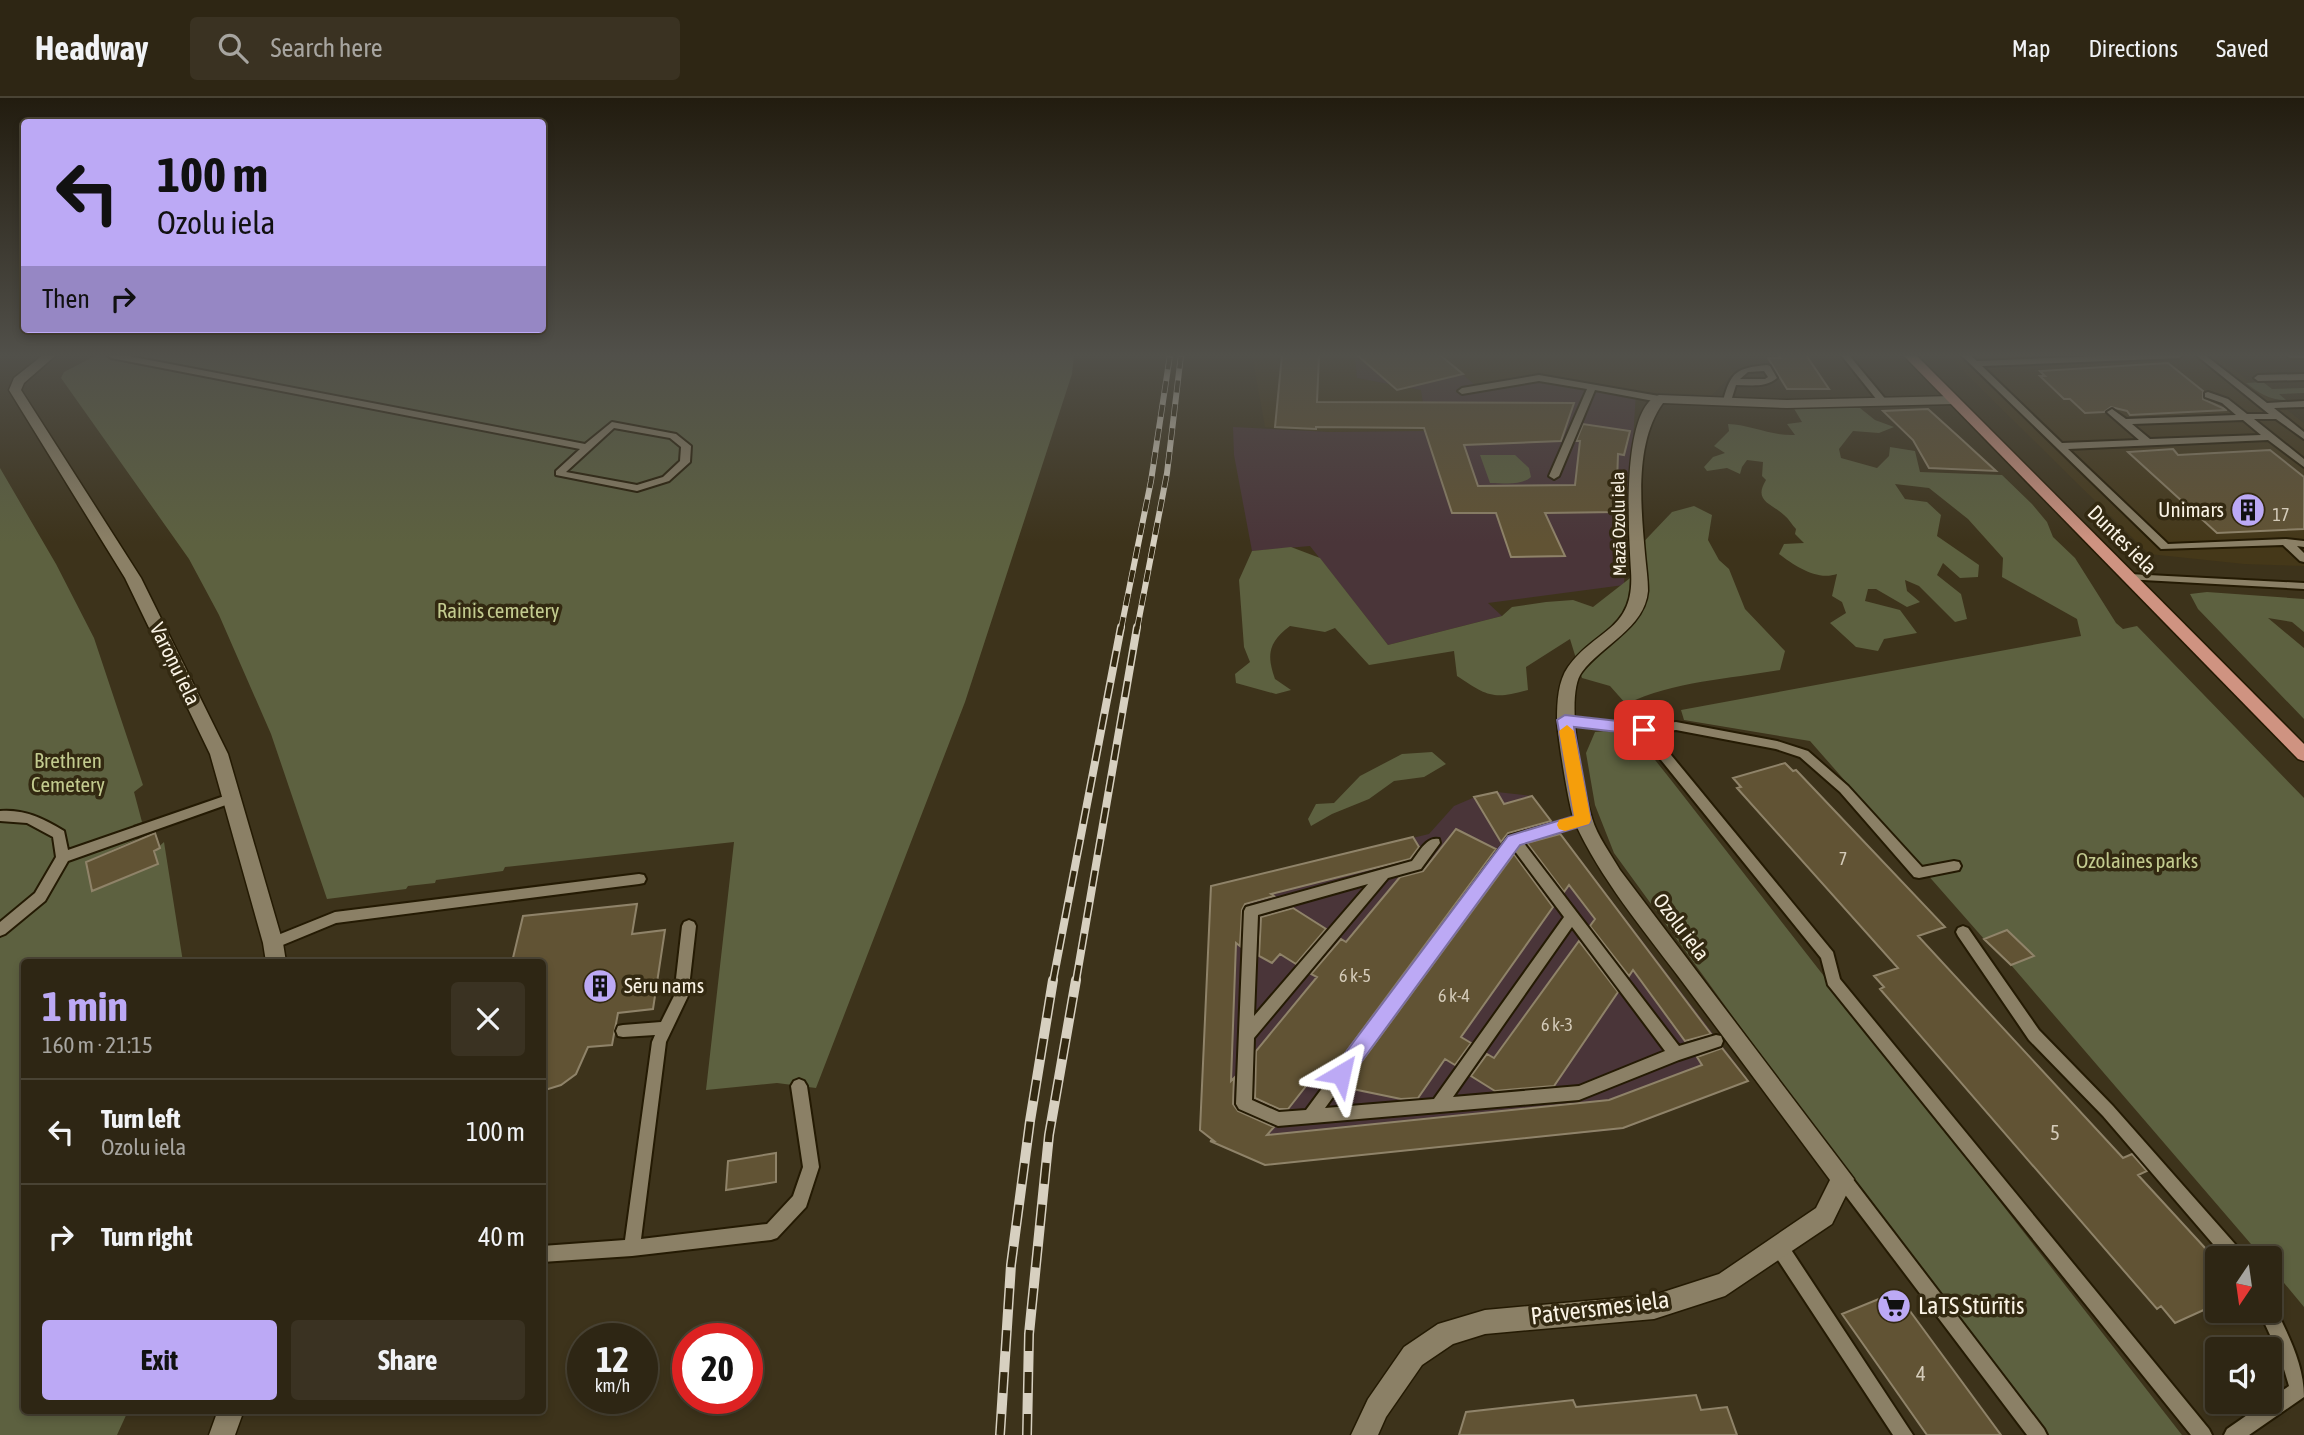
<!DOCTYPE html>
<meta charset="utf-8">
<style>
body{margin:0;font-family:"Asap Condensed",sans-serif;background:#3a3222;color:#f1f3f6;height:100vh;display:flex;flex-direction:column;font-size:26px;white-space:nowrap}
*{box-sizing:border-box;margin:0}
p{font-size:23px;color:#a7a5a0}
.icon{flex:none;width:38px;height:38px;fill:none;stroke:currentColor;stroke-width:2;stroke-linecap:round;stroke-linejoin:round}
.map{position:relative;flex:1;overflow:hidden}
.drawer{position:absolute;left:21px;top:861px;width:525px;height:455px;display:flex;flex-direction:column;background:#2e2614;border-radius:7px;box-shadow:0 4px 10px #0003,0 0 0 2px #494334}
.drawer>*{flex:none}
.guide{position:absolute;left:21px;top:21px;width:525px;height:214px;border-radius:7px;box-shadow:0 4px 10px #0003,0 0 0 2px #494334;background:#bca9f5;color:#111;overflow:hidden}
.needle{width:46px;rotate:193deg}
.buttons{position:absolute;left:2205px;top:1148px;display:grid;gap:14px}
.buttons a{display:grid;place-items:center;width:77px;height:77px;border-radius:7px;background:#2e2614;box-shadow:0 4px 10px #0003,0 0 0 2px #494334;font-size:35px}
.speed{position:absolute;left:567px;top:1225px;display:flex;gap:14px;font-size:35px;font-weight:700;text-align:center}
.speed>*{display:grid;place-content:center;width:91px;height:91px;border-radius:50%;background:#2e2614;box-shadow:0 4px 10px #0003,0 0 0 2px #494334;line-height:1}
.speed small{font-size:18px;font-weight:400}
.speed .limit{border:10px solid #d22;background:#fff;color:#111}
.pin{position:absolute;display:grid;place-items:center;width:60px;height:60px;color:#fff;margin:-30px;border-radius:14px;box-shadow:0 4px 10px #0006}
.me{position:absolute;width:77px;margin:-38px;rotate:36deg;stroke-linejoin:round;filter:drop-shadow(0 0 5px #0008)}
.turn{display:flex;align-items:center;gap:24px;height:147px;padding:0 21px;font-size:32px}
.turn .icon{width:91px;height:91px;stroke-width:2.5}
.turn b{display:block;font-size:49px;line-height:60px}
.then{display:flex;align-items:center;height:66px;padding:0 21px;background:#0003;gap:14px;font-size:26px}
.round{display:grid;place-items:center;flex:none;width:74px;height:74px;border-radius:7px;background:#3a3222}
.overview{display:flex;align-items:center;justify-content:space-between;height:119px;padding:0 21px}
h1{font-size:42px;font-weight:700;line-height:52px;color:#bca9f5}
.action{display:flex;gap:14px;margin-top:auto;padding:14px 21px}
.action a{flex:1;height:80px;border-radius:7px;background:#bca9f5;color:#111;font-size:28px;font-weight:700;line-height:80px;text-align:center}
.action a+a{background:#3a3222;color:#f1f3f6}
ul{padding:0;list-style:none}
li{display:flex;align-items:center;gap:21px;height:105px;padding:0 21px;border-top:2px solid #494334}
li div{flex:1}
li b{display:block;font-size:26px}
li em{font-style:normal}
header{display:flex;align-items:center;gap:42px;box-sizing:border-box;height:98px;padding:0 35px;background:#2e2614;border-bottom:2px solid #494334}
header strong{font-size:33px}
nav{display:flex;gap:38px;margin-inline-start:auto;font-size:24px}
.search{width:490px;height:63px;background:#3a3222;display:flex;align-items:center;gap:18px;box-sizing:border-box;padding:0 24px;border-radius:7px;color:#a7a5a0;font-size:26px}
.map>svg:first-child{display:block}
.built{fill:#453819}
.industrial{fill:#4a3539}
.green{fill:#5d6140}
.building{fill:#615334;stroke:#8f8369;stroke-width:2}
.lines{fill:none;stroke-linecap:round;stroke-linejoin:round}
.service-casing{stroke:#241a03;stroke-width:4}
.minor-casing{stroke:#241a03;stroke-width:3}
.tertiary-casing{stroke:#241a03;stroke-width:3}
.primary-casing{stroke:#241a03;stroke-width:3}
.service{fill:#8b8066;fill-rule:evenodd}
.minor{fill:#8b8066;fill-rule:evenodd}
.tertiary{fill:#8b8066;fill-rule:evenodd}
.primary{fill:#cf9381;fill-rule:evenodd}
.rail-far2-casing{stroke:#d7d0c0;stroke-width:6}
.rail-far1-casing{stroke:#d7d0c0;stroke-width:8}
.rail-casing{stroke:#d7d0c0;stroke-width:10}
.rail-far2{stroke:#332911;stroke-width:4.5;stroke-dasharray:12;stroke-linecap:butt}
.rail-far1{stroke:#332911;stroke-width:5;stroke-dasharray:16;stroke-linecap:butt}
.rail{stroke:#332911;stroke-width:7;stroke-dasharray:21;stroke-linecap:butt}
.route{fill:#bca9f5;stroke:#7a6e9f;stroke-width:2}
.slow{fill:#f59e0b}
.labels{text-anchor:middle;stroke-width:7;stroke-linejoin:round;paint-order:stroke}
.number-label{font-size:18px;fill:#d4cbb9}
.far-street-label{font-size:18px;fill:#faf3e5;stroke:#332911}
.poi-label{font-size:21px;fill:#faf3e5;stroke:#332911;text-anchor:end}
.street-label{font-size:21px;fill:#faf3e5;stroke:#332911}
.park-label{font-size:21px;fill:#c3cb8f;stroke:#332911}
.near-number-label{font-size:21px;fill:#d4cbb9}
.near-poi-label{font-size:24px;fill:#faf3e5;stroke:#332911;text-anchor:start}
.near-street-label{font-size:24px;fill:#faf3e5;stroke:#332911}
</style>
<header>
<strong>Headway</strong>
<div class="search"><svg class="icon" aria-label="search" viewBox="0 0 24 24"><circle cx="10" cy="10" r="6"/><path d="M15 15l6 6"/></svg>Search here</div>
<nav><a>Map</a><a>Directions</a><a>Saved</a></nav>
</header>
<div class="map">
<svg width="2304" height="1337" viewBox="0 0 2304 1337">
<rect width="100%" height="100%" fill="#3d331b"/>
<!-- built -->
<path class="built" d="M1252,257H1355L1357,280L1421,292L1427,333L1330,334L1265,329Z
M1440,257H1723L1734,275L1712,297L1636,294L1533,276L1475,287Z
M1947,257H2215L2304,325V468L2244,466L2149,456Z"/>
<!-- industrial -->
<path class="industrial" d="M1355,257L1396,259L1440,257L1475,287L1533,276L1636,294L1624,487L1488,505L1502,518L1388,547L1310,448L1252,453L1234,357L1233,329L1330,334L1427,333L1421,292L1357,280Z
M1497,694L1532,698L1749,983L1623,1031L1265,1067L1220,1048L1200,1032L1211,788L1429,736L1454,708L1475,699Z"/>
<!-- green -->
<path class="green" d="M97,257H1074L1072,276L965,604L816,990L777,985L706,992L734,744L505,769L503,773L436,782L435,785L408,788L406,791L327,801L271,636L219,517L189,461L61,280L64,274Z
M2263,284L2272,291L2304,290V295L2279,296L2286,302C2269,302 2259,295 2246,285Z
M1793,309L1860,310L1875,322L1894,329L1879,335L1853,333L1839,351L1841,360L1877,370L1889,358L1890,349L1915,353L1920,374L2002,377L2032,406L2047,424L2053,439L2075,460L2116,525L2123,531L2137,528L2304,700V1209L2270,1168V1160H2263L2011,867L1984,841L1810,643L1684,622L1681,612L2081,538L2077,521L2002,479L2003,460L1968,421L1929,390L1895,386L1905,401L1927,404L1941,417L1937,438L1979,467L1978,479L1960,480L1943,465L1937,477L1961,496L1967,521L1955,524L1919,488L1905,482L1907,493L1920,504L1907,509L1876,491H1868L1865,503L1900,512L1917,535L1884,541L1878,553L1856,549L1830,525L1846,515L1842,504L1832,498L1837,476C1817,483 1795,468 1779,456L1784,446L1804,445L1795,436L1796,431C1792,427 1789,421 1784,417C1771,405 1753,403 1766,382L1762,378L1763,364L1747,362L1742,369L1740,376L1727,370L1707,373L1704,369L1713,359L1725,355L1714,348L1729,333L1728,326C1752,327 1771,338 1795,337L1787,326L1802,324Z
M1480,357H1515L1529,370L1531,379C1521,388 1504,385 1490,385Z
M0,370L56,466L94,540L143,687L134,694L142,724L133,727L137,741L86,764L92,793L157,766L155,752L164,744L183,864H24V1312L128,1313L117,1337H0Z
M1694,408L1712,417L1708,442L1719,462L1729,471L1745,511L1785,553L1780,572C1728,581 1675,583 1626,606L1610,588L1582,580L1570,541L1526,569L1528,592C1493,602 1487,598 1457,578L1454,553L1369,567L1335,530L1325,534L1290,528C1269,544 1266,556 1275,581L1291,592L1276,596L1236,585L1235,576L1250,564L1244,549L1239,482L1252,453L1291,449L1320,460L1388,547L1502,518L1512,509L1546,504L1573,502L1593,509L1634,477L1632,456L1672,414Z
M2207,494L2304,501V534L2292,524L2268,520L2304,550V621L2198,511L2190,496Z
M1620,632L1636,638L1671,682L2182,1337H2049L1782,986L1614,755L1595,707L1586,655L1595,634Z
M1432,654L1446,666L1424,679L1394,683L1369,701L1332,716L1311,728L1308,721L1316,706L1334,705L1360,678L1402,656Z"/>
<!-- building -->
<path class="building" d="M1282,257H1319L1317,304L1574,305L1561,343L1464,347L1478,388L1575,387L1580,343H1576L1583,326L1630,333L1624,357L1618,356L1616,414L1545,415L1565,458L1511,459L1496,415H1452L1424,330L1316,329V331L1275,329Z
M1357,257H1440L1463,276L1397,292Z
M1778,257H1806L1829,291H1787L1768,260H1781Z
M2168,265L2203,293V301L2227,312L2130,317L2127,313L2111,309L2104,314L2085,315L2070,301H2064L2040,278H2045L2040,273Z
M1928,311L1959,339L1996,373L1929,370L1913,342L1883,313Z
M2173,351L2178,357L2270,352L2304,379V431L2217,435L2128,354Z
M1785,665L1793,673L1796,672L1945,829L1918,838L2123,1060L2132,1056L2147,1073L2138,1077L2217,1163V1206L2175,1225L2161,1208L2157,1211L1880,891L1884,889L1874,878L1898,870L1737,690L1741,689L1733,680Z
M1497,694L1504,706L1532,698L1551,723L1508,735L1501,744L1474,699Z
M1456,731L1496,751L1323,985L1310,983L1288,1011H1279L1255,1000L1256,953L1317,879L1311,876L1341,841L1346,844L1400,779L1423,773Z
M155,735L160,750L154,753L158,766L92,793L86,764Z
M1560,736L1561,737L1711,936L1685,943L1633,872L1629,878L1590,828L1595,821L1569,787L1564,794L1527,745Z
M1413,739L1419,749L1410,761L1271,796L1274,798L1245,806L1242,812L1240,848L1236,845L1231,983L1234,980L1233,1006L1238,1013L1274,1029L1267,1037L1609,1002L1702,967L1697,959L1722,950L1748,983L1623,1030L1265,1067L1210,1043H1214L1200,1032L1211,788Z
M1514,756L1553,809L1461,939L1471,945L1455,967L1445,961L1418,1000L1401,1001L1343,989Z
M637,806L632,836L665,832L653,911L618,915L612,947L588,949L576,976L561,987L542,993V864H512L523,818Z
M1293,810L1326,831L1296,866L1280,856L1272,865L1259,858L1261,819Z
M2007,832L2034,858L2011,867L1984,841Z
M1579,843L1618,894L1554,988L1495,993L1471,978L1487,956L1494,960Z
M776,1055V1084L726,1092L728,1063Z
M1896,1194L2001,1337H1927L1842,1216Z
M1696,1297L1701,1312L1727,1309L1737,1337H1459L1466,1314L1573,1302L1576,1309Z"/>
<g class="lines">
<!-- service casing -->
<g class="service-casing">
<path id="service" d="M107,257H123L585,346L612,324L676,336L691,348L690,364L669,383L637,393L556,377V373L580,351L111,260ZM614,330L670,340L681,349L680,363L663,379L637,387L566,374Z
M1841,257H1849L1887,303V307H1881Z
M1961,257H1970L1977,263L2128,257H2183L2179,260L1982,268L2062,345L2139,342L2109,316L2107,314L2112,311L2126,321L2236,317L2222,305L2205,299V295L2208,294L2228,301L2247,316H2269L2196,257H2205L2267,305L2304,303V309L2274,310L2304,334V341L2276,321H2254L2304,361V369L2268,342L2068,351L2168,446L2286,441L2304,443V449L2297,448L2304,455V464L2300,463L2283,447L2161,451ZM2243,322L2261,337L2150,341L2132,326Z
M2286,257H2304V260H2290Z
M1767,267L1770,268L1777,280C1766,290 1750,287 1736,287L1731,303L1724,305L1723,303C1731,273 1737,270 1767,267ZM1764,273L1768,279L1765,281H1740L1748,274Z
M2304,276V282L2258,283L2254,280L2258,277Z
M1539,277L1659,298L1663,301L1659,304L1595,292L1559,378L1554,381L1549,378L1587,291L1539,283L1462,296L1458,293L1462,290Z
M2129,476L2304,485V491L2125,481L2124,479Z
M1565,618L1644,628L1676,624L1777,643L1808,653L1848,688L1922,769L1954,763L1959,764L1961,768L1959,772L1919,780L1914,779L1840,694L1800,659L1776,651L1676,632L1653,635L1833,854L1840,881L2209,1331L2212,1337H2191L1828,887L1821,860L1640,636L1561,625L1559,622L1561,619Z
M233,695L237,697L239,700L237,703L68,763L45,803L5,836L0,838V824L35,795L56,759L53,739L27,725L0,723V713C24,711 43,720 64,733L68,752Z
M1583,717L1588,719L1589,722L1588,725L1523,744L1679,948L1716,937L1721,938L1723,943L1721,948L1679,962L1579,1002L1278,1028L1239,1011L1236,1006L1244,813L1246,809L1412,763C1419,754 1427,738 1439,741L1440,745L1421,771L1388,780L1254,940L1252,1002L1279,1014L1306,1012L1509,738ZM1514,752L1564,819L1434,1001L1325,1010ZM1368,786L1254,918L1258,817ZM1572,829L1665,953L1579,988L1453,999Z
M639,776L644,777L646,781L644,785L639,786L336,825L273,851L268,849L266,845L268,841L335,814Z
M689,822L694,824L696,828L688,898L666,944L641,1141L767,1126L793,1098L803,1069L791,988L794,983L799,981L804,983L807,988L819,1069L806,1109L777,1140L771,1142L632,1158L542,1164V1148L625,1142L652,944L655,937L623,939L618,938L616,933L618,928L623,927L661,924L674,898L682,828L684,824Z
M1963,828L1968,830L2039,932L2113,1008L2242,1154L2244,1160H2225L2103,1018L2029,942L1958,838L1956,834L1958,830Z
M1843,1073L1849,1076L2044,1331L2047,1337H2027L1837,1086L1835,1081L1837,1076Z
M1780,1142L1786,1144L1913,1337H1893L1774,1156L1772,1150L1774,1144Z
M2270,1205L2274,1207C2288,1237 2304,1266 2304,1299L2249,1337H2224L2227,1331L2266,1304H2270V1301L2289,1288L2281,1261L2259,1213H2270Z"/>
</g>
<!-- minor casing -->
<g class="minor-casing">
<path id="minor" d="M1659,297L1787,302L1954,298L1960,302L1954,306L1787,310L1663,305C1634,345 1641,409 1645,456C1646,468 1648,481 1648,493C1645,530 1602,547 1582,574C1564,597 1583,692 1592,720C1597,738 1611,756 1620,772L1854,1081L1832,1126L1725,1198L1654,1221L1485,1236L1453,1246L1422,1267L1386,1319L1378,1337H1351L1368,1301L1404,1249L1438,1226L1485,1212L1654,1197L1719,1176L1816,1110L1830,1082C1779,1014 1729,946 1678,878C1641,829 1601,781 1575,725C1569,711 1557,636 1557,620C1557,604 1558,583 1568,569C1596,530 1635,533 1631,473C1629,439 1620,310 1659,297Z"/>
</g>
<!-- tertiary casing -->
<g class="tertiary-casing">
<path id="tertiary" d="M43,257H56L24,285L21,292L141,480L228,656L283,845L286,864H266L263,845L210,656L125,480L9,292L14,280Z
M218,1312H244L235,1337H209Z"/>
</g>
<!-- primary casing -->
<g class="primary-casing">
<path id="primary" d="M1903,257H1916L2304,646V663L2298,661Z"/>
</g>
<!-- service -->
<use href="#service" class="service"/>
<!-- minor -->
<use href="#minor" class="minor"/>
<!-- tertiary -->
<use href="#tertiary" class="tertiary"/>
<!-- primary -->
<use href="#primary" class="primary"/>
<!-- rail-far2 casing -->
<g class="rail-far2-casing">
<path id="rail-far2" d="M1121,531L1151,383L1170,257
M1137,531L1167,375L1181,257"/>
</g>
<!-- rail-far1 casing -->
<g class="rail-far1-casing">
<path id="rail-far1" d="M1053,883L1121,529
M1076,883L1137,529"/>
</g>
<!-- rail casing -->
<g class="rail-casing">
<path id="rail" d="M1000,1337L1011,1167L1030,1023L1053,882
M1027,1337L1029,1236L1049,1037L1076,882"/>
</g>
<!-- rail-far2 -->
<use href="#rail-far2" class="rail-far2"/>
<!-- rail-far1 -->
<use href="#rail-far1" class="rail-far1"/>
<!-- rail -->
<use href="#rail" class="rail"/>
</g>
<!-- sky -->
<linearGradient id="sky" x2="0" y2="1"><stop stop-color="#221c0f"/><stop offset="0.58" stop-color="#51504a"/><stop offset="1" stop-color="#51504a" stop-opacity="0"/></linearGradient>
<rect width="2304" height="444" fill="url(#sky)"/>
<!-- route -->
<path class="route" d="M1565,617L1644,626L1652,632L1644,637L1574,629L1591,722L1589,726L1520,747L1348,982L1341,985L1334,982L1331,976L1334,970L1508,738L1574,718L1557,622Z"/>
<!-- slow -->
<path class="slow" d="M1567,627L1574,633L1591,722L1589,726L1565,733L1559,731L1557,727L1559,722L1574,718L1559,633Z"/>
<!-- icons -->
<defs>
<g id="building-disc" transform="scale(1.75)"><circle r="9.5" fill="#bca9f5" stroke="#332911"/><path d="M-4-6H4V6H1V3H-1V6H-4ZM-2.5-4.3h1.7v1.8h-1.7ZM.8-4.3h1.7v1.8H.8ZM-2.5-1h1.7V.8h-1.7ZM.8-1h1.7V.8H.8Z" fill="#111"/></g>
<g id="supermarket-disc" transform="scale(1.75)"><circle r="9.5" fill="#bca9f5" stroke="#332911"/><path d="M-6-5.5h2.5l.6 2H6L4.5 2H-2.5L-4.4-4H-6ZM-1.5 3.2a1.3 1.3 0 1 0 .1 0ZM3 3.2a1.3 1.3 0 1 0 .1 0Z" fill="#111"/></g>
</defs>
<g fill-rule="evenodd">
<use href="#building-disc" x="2248" y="412"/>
<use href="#building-disc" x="600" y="888"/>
<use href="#supermarket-disc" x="1894" y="1208"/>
</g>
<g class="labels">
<!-- number labels -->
<g class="number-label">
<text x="2281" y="423">17</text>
<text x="1843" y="767">7</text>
<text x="1355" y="884">6 k-5</text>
<text x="1454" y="904">6 k-4</text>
<text x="1557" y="933">6 k-3</text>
</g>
<!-- far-street labels -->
<g class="far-street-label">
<text transform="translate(1619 426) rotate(-91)" y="6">Mazā Ozolu iela</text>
</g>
<!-- poi labels -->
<g class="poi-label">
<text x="2224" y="419">Unimars</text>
<text x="624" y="895" text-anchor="start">Sēru nams</text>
</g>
<!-- street labels -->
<g class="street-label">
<text transform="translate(2122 442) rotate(45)" y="7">Duntes iela</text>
<text transform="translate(175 566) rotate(64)" y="7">Varoņu iela</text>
<text transform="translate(1681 829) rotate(53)" y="7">Ozolu iela</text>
</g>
<!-- park labels -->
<g class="park-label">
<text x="498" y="520">Rainis cemetery</text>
<text x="68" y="670">Brethren<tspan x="68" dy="24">Cemetery</tspan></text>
<text x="2137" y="770">Ozolaines parks</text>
</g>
<!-- near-number labels -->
<g class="near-number-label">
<text x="2055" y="1042">5</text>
<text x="1921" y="1283">4</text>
</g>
<!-- near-poi labels -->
<g class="near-poi-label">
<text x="1918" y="1216">LaTS Stūrītis</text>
</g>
<!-- near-street labels -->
<g class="near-street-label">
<text transform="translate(1600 1210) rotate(-7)" y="8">Patversmes iela</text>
</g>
</g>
</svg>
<div class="buttons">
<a><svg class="needle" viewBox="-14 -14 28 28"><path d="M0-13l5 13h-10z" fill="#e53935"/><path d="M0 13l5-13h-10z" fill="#a7a5a0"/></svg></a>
<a><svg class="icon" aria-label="sound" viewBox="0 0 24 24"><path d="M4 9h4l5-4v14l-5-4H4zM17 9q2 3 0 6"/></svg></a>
</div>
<div class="speed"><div>12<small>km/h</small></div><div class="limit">20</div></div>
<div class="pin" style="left:1644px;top:632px;background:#d93025"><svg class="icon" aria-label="arrive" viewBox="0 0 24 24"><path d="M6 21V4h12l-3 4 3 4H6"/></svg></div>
<svg class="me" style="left:1341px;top:976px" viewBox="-20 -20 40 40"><path d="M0-17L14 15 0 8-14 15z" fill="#bca9f5" stroke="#fff" stroke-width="4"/></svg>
<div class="guide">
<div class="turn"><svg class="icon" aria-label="left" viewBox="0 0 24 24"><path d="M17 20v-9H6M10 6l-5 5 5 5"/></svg><div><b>100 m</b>Ozolu iela</div></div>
<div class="then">Then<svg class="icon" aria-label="right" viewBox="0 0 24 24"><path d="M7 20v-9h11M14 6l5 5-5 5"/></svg></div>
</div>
<section class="drawer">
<div class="overview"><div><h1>1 min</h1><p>160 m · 21:15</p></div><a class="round"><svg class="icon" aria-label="close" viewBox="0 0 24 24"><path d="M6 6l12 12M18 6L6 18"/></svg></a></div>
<ul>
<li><svg class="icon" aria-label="left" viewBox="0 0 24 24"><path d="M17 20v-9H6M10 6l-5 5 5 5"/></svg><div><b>Turn left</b><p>Ozolu iela</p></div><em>100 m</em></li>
<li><svg class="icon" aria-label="right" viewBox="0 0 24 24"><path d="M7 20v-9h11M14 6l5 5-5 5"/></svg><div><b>Turn right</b></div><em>40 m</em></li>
</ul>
<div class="action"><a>Exit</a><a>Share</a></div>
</section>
</div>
